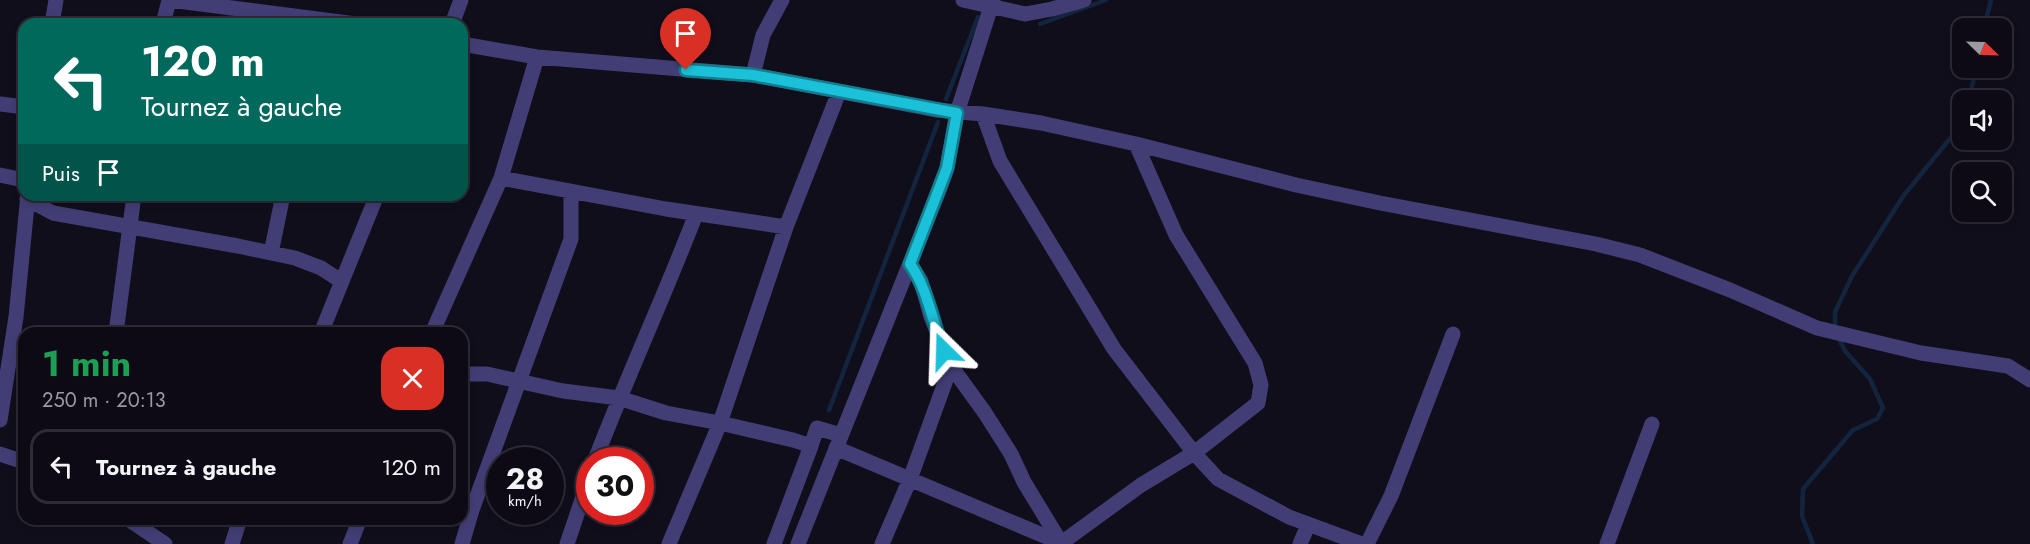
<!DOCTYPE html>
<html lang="fr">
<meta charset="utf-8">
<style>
body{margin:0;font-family:Jost,sans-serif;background:#16131e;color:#f1f3f6;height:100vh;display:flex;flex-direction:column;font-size:22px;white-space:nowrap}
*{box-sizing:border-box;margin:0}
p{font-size:20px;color:#9a9aa0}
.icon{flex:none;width:33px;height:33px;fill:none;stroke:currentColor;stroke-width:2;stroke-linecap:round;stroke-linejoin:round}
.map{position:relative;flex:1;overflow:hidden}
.drawer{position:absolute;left:18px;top:327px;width:450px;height:198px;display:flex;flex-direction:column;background:#0d0a15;border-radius:18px;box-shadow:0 3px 9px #0003,0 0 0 2px #2d2b34}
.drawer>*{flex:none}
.banner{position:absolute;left:18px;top:18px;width:450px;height:183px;border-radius:18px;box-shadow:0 3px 9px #0003,0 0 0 2px #2d2b34;background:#00695c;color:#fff;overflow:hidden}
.needle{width:39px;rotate:113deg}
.fabs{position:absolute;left:1952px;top:18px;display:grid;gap:12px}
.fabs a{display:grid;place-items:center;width:60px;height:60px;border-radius:12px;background:#0d0a15;box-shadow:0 3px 9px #0003,0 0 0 2px #2d2b34;font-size:30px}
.speed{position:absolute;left:486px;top:447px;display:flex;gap:12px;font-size:30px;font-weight:700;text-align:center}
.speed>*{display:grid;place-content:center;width:78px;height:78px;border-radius:50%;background:#0d0a15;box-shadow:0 3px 9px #0003,0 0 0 2px #2d2b34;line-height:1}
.speed small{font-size:15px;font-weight:400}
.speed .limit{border:9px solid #d22;background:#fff;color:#111}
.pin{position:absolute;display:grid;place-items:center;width:51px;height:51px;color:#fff;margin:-62px -26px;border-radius:50% 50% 50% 0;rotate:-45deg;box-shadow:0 0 6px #0007}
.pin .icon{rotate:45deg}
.me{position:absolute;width:66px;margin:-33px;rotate:338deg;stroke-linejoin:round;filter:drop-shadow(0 0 4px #0008)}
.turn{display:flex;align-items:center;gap:21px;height:126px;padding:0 24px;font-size:27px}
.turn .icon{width:78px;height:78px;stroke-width:2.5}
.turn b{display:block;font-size:42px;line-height:51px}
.then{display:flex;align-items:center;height:57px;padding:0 24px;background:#0003;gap:12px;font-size:22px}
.round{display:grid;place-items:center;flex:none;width:63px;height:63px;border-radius:18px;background:#16131e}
.overview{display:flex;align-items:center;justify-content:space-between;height:102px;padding:0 24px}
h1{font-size:36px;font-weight:700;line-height:45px;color:#1e9e55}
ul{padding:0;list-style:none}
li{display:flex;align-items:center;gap:18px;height:75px;margin:0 12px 9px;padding:0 12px;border:3px solid #2d2b34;border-radius:18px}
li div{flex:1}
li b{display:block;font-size:22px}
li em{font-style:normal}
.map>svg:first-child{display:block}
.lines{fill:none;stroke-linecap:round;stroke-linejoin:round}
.stream{stroke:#13243f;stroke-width:4.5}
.minor{stroke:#423e75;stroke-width:15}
.route-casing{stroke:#127d8d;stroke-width:15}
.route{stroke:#1bc0d9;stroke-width:10}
</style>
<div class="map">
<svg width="2030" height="544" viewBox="0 0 2030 544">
<rect width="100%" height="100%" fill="#110e1c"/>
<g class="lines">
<!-- stream -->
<path class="stream" d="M1040,24L1106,0
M1984,28L1991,0
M946,99L978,17
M1969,100L1976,68
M1835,329V312L1852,276L1904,195L1953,135L1962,115
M829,410L938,122
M1813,544L1802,516L1803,489L1853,430L1877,419L1883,408L1870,379L1845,351L1838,337"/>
<!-- minor -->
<path class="minor" d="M170,0L356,24
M963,0L1025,14L1052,9L1084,0
M52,24L56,0
M163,24L169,0
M452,24L461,0
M462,44L537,57L753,75L936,110L983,114L1041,123L1136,144L1296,185L1380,203L1596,244L1640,255L1730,290L1817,328L1921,353L2008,366L2030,380
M753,75L763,35L782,0
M0,104L24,107
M983,114L1000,161L1114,349L1194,453L1218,479L1289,517L1362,544
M0,175L24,180
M501,178L666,209L786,227
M27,199L53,213L238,246L295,258L321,268L341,281
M271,253L283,195
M910,264L921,281L931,317L951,366L985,413L1011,454L1024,482L1061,543L1064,544
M116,333L134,195
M321,333L377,195
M432,333L501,178L537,57
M462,374H487L563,391L619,398L666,413L720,423L793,440L811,446L817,428L841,435
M0,420L16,317L28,195
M836,448L1061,543
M0,454L24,462
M595,460C627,377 664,297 696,214
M128,519L165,544
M232,544L240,519
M350,544L360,519
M462,544L472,510L571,239V192
M567,544L590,476
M669,544L720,423L786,227L839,92
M774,544L811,446
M798,544L940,188L947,168L957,113L993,0
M882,544L910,479L951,366
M1060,544L1141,485L1194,453L1258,403L1261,385L1255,363L1176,235L1136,144
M1300,544L1308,525
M1367,544L1391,496L1453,334
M1607,544L1652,424"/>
</g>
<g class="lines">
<!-- route casing -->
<g class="route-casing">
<path id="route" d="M686,70L753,75L957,113L947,168L910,264C928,289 932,322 944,351"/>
</g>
<!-- route -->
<use href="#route" class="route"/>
</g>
</svg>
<div class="fabs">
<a><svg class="needle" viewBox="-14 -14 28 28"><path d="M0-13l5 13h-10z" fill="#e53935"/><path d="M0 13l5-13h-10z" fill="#9a9aa0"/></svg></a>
<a><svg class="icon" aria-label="sound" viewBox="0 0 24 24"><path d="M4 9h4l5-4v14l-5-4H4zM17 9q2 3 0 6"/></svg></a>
<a><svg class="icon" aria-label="search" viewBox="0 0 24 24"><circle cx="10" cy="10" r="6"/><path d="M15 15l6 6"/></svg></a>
</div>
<div class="speed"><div>28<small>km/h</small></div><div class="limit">30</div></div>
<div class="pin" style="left:686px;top:70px;background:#d93025"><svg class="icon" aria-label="arrive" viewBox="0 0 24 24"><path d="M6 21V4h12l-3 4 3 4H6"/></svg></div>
<svg class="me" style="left:944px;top:351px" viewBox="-20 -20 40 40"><path d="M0-17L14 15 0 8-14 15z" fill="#1bc0d9" stroke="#fff" stroke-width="4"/></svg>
<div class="banner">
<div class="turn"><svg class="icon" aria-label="left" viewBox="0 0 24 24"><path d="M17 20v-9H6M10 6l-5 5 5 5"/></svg><div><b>120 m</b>Tournez à gauche</div></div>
<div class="then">Puis<svg class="icon" aria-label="arrive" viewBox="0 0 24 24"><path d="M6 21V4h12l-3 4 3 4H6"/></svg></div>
</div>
<section class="drawer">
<div class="overview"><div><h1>1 min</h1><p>250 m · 20:13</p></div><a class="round" style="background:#d93025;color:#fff"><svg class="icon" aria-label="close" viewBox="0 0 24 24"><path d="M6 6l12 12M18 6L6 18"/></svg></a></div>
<ul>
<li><svg class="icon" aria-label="left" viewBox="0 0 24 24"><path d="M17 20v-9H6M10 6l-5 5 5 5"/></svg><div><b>Tournez à gauche</b></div><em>120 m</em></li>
</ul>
</section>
</div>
